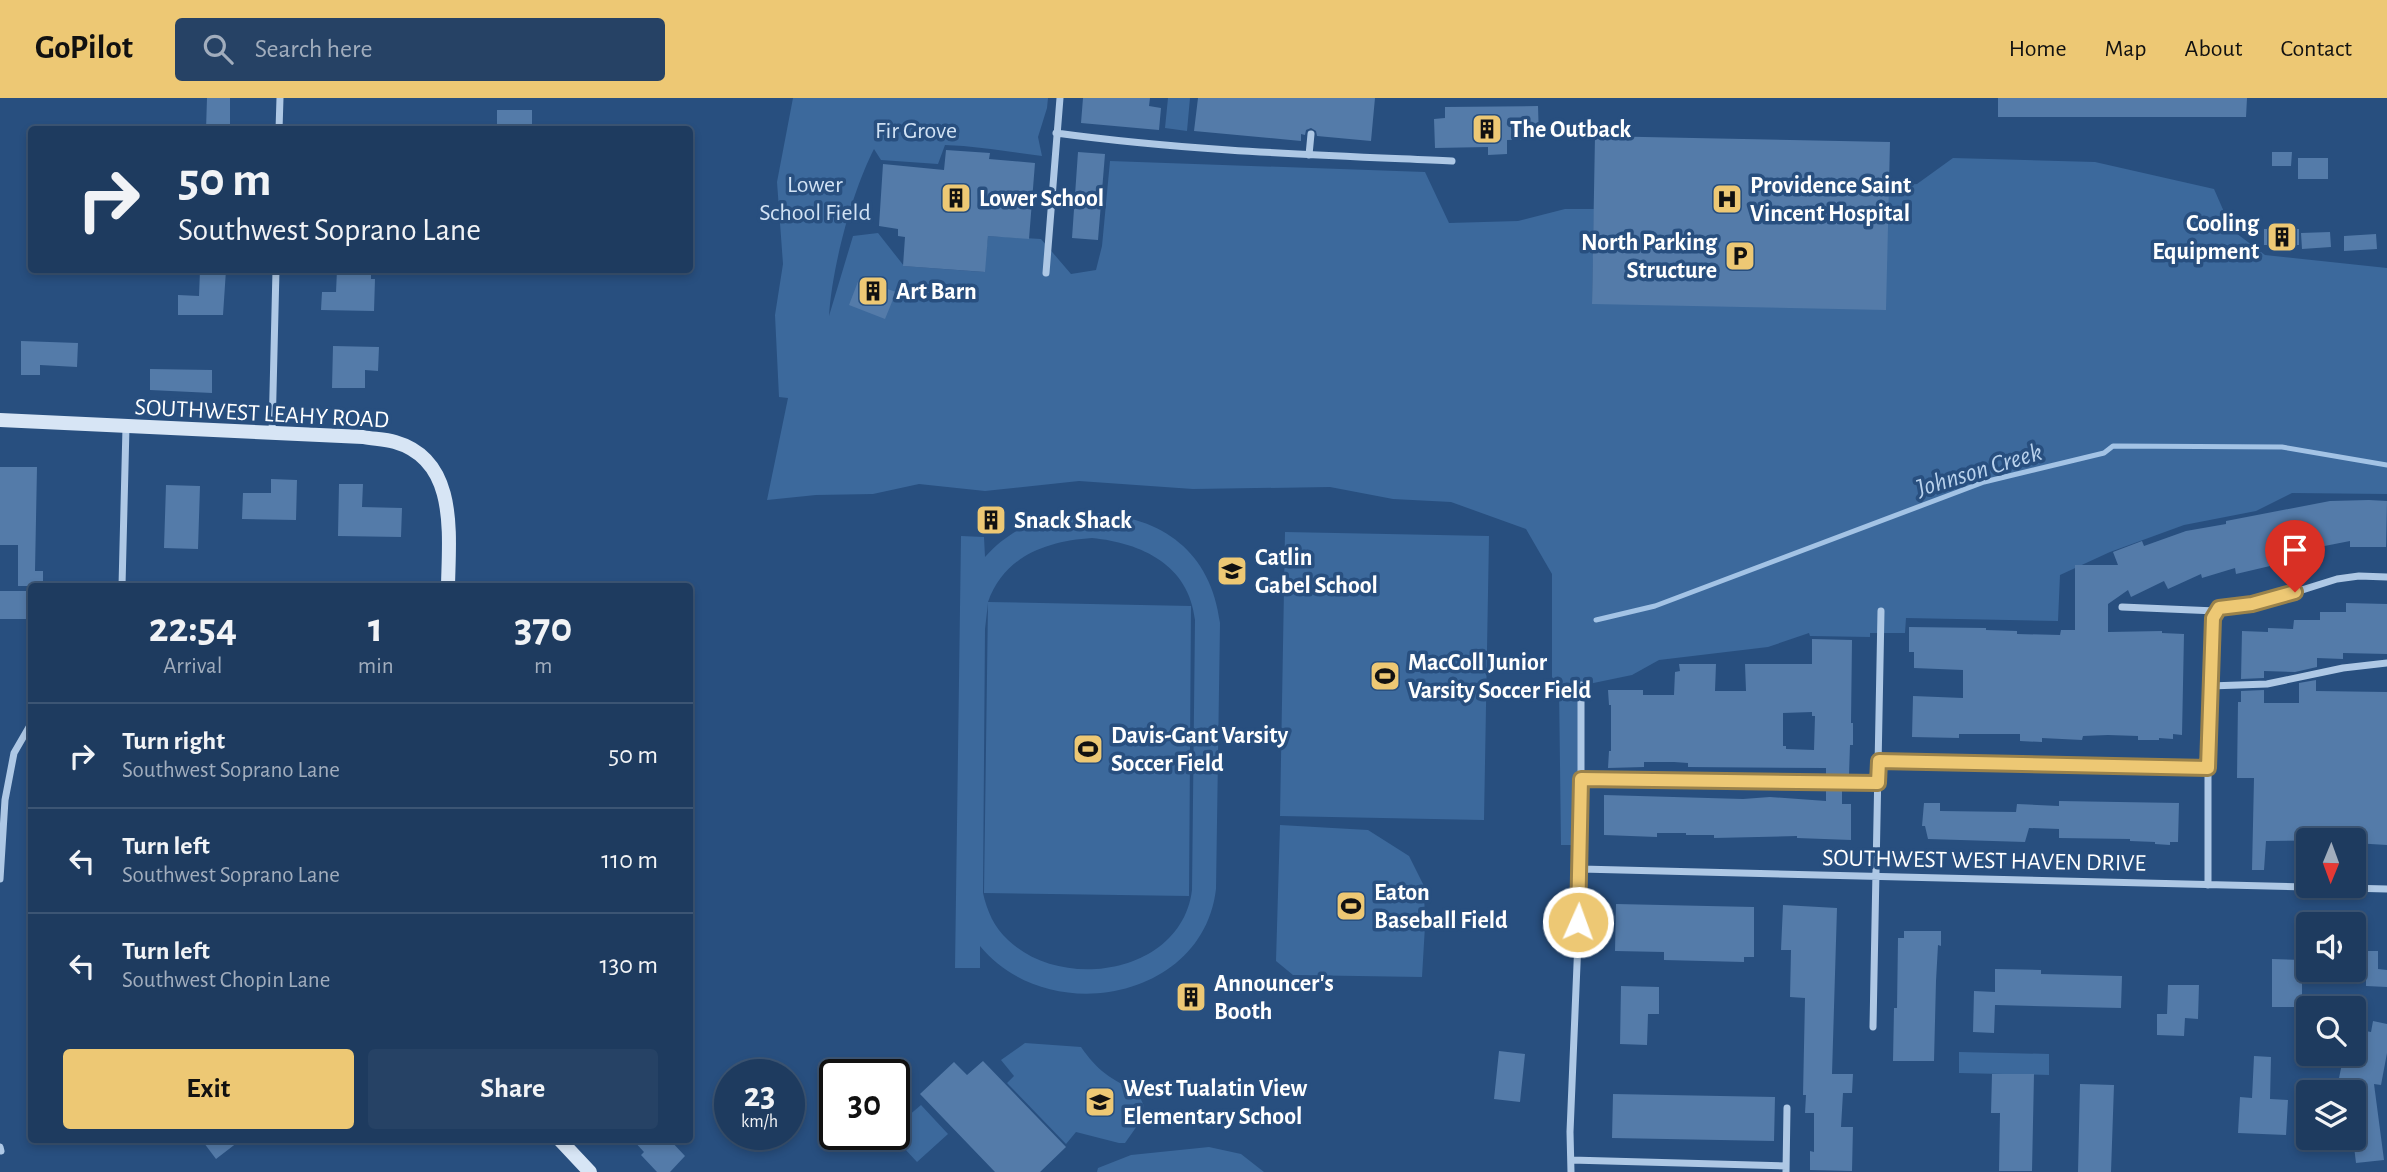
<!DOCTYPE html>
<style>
body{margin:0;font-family:"Alegreya Sans",sans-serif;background:#264265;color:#f1f3f6;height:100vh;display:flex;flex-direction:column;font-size:26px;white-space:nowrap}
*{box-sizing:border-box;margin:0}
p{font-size:23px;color:#a1adbd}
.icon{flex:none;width:38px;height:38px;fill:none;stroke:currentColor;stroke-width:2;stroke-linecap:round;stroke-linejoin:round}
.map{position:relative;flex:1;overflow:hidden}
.drawer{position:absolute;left:28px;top:485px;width:665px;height:560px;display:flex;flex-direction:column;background:#1e3b5f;border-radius:7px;box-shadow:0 4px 10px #0003,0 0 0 2px #3c5574}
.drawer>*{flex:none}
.hud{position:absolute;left:28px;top:28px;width:665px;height:147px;border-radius:7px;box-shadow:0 4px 10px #0003,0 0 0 2px #3c5574;background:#1e3b5f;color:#f1f3f6;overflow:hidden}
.needle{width:46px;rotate:181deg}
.fabs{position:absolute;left:2296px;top:730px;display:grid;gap:14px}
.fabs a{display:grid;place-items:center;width:70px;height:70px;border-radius:7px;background:#1e3b5f;box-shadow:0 4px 10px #0003,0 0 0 2px #3c5574;font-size:35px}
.speed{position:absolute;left:714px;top:961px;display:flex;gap:14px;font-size:35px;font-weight:700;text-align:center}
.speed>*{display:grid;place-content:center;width:91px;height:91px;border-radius:50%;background:#1e3b5f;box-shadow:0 4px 10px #0003,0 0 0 2px #3c5574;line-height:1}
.speed small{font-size:18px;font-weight:400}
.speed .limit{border:4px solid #111;border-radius:10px;background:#fff;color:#111}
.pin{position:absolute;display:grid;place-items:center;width:60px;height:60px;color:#fff;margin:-72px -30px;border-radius:50% 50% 50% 0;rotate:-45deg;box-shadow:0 0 7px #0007}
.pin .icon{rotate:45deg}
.me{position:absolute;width:77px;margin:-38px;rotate:2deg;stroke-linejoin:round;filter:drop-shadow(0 0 5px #0008)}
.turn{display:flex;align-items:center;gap:24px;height:147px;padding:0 35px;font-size:32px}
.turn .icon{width:91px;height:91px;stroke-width:2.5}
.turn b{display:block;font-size:49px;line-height:60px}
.eta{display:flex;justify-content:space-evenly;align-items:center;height:119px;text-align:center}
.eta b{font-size:42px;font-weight:600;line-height:49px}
.action{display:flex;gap:14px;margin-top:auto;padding:14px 35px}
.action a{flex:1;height:80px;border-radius:7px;background:#edc874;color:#111;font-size:28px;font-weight:600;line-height:80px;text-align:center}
.action a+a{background:#264265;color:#f1f3f6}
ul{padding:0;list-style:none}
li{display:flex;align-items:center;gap:21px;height:105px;padding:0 35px;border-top:2px solid #3c5574}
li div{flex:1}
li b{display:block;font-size:26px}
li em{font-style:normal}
header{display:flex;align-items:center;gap:42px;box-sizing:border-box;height:98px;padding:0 35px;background:#edc874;color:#111}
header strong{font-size:33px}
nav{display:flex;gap:38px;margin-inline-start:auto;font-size:24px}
.search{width:490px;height:63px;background:#264265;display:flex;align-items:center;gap:18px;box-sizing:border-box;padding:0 24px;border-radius:7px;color:#a1adbd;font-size:26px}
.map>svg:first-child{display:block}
.green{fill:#3c699c;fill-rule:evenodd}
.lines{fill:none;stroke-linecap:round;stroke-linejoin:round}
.stream{stroke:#a3c3e5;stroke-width:5}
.building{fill:#547ba9;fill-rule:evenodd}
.street{stroke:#aec8e5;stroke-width:7}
.secondary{stroke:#d7e5f5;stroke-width:14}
.route-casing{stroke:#9a824b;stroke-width:18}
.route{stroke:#edc874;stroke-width:12}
.labels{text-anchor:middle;stroke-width:7;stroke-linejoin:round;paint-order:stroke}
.poi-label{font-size:24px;font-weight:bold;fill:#fff;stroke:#284f7f;text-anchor:start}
.park-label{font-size:24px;fill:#d1e2f4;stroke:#284f7f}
.street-label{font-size:24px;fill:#fff;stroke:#284f7f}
.water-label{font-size:26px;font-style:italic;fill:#b9d2ed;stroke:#284f7f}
</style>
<header>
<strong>GoPilot</strong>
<div class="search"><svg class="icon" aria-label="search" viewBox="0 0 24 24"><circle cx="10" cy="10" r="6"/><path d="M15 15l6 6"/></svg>Search here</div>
<nav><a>Home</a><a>Map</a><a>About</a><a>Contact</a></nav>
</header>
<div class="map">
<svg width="2387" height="1074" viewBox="0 0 2387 1074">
<rect width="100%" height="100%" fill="#284f7f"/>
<!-- green -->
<path class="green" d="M793,0H1048L1047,10L1038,39L1042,58C1009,54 978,48 945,47L938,66L881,62L874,51C852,94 832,169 829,218L853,138L878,135L904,168L984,174L988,138L1041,141L1071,176L1096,172L1102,148L1110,63L1425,74L1449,125L1518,123L1565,111H1594L1592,206L1889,88L1917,86L1953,60L2095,64L2214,91L2232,132L2265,157L2387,170V396L2292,395L2256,413L2184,427L2110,454L2060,477L2058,523L1906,520L1905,535H1870V539L1810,538L1809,535L1768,549L1659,562L1632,577L1579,588L1577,747H1561L1559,587L1552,579V476L1526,431L1451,404L1393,401L1330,389L1193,391L1079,383L985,393L919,386L873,396L816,397L767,402L788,300L779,299L775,217L783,166L777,84Z
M1168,0H1190L1187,33L1165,30Z
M1094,415C1163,419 1211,454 1220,525L1216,791C1203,903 1047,930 980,848V870H955L961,438L984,439L985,459C1014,426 1051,415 1094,415ZM1092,440C1142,445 1189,467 1195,522L1192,792C1182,875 1063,895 1008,842C994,829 987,813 983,795L985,531L988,505L984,795L1189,798L1191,508L988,504C1004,458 1047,443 1092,440Z
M1285,434L1489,438L1484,722L1280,718Z
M1280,727L1368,732L1409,758L1424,788L1425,828L1422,879L1293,877L1276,863Z
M1025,945L1081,949C1097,972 1111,982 1137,993L1144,1008L1137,1028L1125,1045H1119L1076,1034L1066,1046L1007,985L1014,978L1001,962Z
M1959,954L2049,956V977L1959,975Z
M921,1007L948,1036L917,1064L891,1036H894V1030Z
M1209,1049L1241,1056L1264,1074H1097L1098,1070L1131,1057Z"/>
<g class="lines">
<!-- stream -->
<path class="stream" d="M1596,522L1655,508L1984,384L2104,355L2113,348L2282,349L2387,367"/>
</g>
<!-- building -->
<path class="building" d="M207,0H230V32H206Z
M1083,0H1150L1149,8L1161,10L1159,32L1081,25Z
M1198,0H1375L1371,43L1317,38L1316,33L1311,30L1306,32L1305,37L1301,36V43L1194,33Z
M1998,0H2247L2246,19H1998Z
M1538,8L1539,41L1507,42V56L1488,57V49L1435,50L1434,21L1445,20V9Z
M497,12H532V32H497Z
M1595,38L1890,44L1886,212L1592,206Z
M946,52L990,55L989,61L1035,65L1029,141L988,138L985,174L903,168L905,139L898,138V131L879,128L883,66L944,72Z
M1078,54L1105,56L1098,142L1072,140Z
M2272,54H2292L2291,68H2272Z
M2298,60H2328V81H2298Z
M2264,131H2299V147H2264Z
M2330,134L2331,149L2302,151L2301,135Z
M2376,136L2377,151L2344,153V138Z
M200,172H226L223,217H178V197L199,198Z
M337,172H371V181H375L374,213L321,212L322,194H336Z
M859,181L896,194L885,221L849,207Z
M21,243L78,245L77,269L40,267V277H21Z
M333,248L379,249L378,273L365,272V290H332Z
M150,271L212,272V295L150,292Z
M0,369H37L35,473H43V488H18V447H0Z
M271,381L297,382L296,422L242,421L243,395H271Z
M339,386H363L362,409L402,410L401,439L338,438Z
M166,387L200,388L198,451L164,450Z
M2369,402L2387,403L2386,449H2350V443L2299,453L2300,457L2286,459L2287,464L2236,476L2235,470L2202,480L2201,476L2168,491L2164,483L2131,499L2128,492L2108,506V534L2162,533V535L2184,536L2182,637L2173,636V641L2159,640V642H2138V638L2108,637L2083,638L2082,642L2042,640V644L2020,643V636H1959V640L1912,639L1913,598L1963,600V572L1914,570V554H1909V529L1986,530V532L2017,533V536L2060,537L2061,532H2075V467H2118L2113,454L2142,443L2144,448L2186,433L2226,426V423L2330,403Z
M0,493H32V521H0Z
M2346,505L2387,506V556L2343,555V561L2317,560V569L2295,574L2264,573V580L2241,581L2242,533L2268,534V530L2293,531L2294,522H2320V514H2346Z
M1812,541L1852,542L1851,625H1853V647H1850L1849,677L1826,678V670L1688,669V665L1674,664H1644V669L1608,670L1609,653H1611V607H1609L1608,592H1643V597H1674L1675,574L1680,573L1679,566H1716L1715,593H1746L1745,566H1812ZM1812,614V618H1815L1814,652L1786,651V648H1783V615Z
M2316,582V593L2387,594V747L2354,745V742L2266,743L2264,772H2252L2254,680H2237L2238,604H2241V593L2264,592V605H2299V585Z
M1826,690L1842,691V706H1851V742L1797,740V738L1714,740V737H1686V735H1657V739L1604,737V697L1743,701L1770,699L1826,703Z
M2059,703L2179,705L2178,744H2170V747L2155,746V744L2130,743V741L2059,740V731L2029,730L2025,744L1928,741L1925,728H1922L1924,705H1940V713L2016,714L2017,706L2059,708Z
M1616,806L1754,809V859H1744V864L1664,862V854L1615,853Z
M1783,807L1837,810L1832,976H1853L1852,995H1843L1841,1029H1853L1852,1073L1810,1072V1053L1814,1054V1015H1805L1806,997H1803L1805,900L1790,899L1791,852H1781Z
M1904,833H1941V848L1938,847L1936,883L1934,963H1893L1894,910H1897L1898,840H1904Z
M2362,853H2378V871L2387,872V889L2366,888V879H2354V858H2362Z
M2272,861L2302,862V909H2272Z
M1995,871L2041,872V876L2122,878L2121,910L1995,907L1994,935L1973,934L1974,893L1995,894Z
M2168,887H2199L2198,921L2185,920L2184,938L2157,937V916H2167Z
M1621,888L1659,889V916H1648L1647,947L1620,946Z
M2373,923L2387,926V955L2381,987L2374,986L2384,1062L2356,1065L2353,1040L2354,983L2339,980L2344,956H2354V948H2357L2360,932L2371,934Z
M1499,953L1525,956L1520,1004L1494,1001Z
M2254,958L2271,959L2270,1001L2288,1002L2286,1037L2238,1035L2240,999L2252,1000Z
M983,963L1066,1049L1040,1074H995L920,996L954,964L967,977Z
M1992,976H2034L2032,1073H1999L2000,1015H1991Z
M2080,986L2114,987L2111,1074H2078Z
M1613,996L1775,999L1774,1043L1612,1040Z
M201,1041H242L216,1061Z
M632,1041H669L685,1058L670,1074H657L641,1057L644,1054Z"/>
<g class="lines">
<!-- street -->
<path class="street" d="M279,32L280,0
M1056,35C1187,53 1320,57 1452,63
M1309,57L1311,36
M1046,175L1060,0
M272,335L276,172
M122,488L126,329
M2122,509L2216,513
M2210,588L2267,586L2343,570L2387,565
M1879,663L2208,670
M1581,681L1878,685
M1581,771L2387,791
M0,781L5,702L14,655L32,624
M2208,787V670L2212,527L2216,513L2231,507L2270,502L2337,481L2359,478L2387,479
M1873,929L1881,513
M0,1049L1,1053
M1571,1062L1786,1068
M1571,1074L1570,1034L1581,771V587
M1786,1074L1787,1010"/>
<!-- secondary -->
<path class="secondary" d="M0,322L363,339C373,341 385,341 395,344C458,362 449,436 448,488
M559,1041L590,1074"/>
</g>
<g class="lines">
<!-- route casing -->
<g class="route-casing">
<path id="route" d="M1578,824L1581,681L1878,685L1879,663L2208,670L2213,520L2219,510L2252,506L2295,494"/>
</g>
<!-- route -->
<use href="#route" class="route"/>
</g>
<!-- icons -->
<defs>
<g id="building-square" transform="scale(1.575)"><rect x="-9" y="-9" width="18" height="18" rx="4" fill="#edc874" stroke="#284f7f"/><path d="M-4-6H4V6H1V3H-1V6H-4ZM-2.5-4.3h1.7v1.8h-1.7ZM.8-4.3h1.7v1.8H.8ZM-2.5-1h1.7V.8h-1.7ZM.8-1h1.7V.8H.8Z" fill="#111"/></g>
<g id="hospital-square" transform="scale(1.575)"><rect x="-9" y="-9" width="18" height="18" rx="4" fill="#edc874" stroke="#284f7f"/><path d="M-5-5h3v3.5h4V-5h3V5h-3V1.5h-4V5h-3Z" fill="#111"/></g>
<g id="parking-square" transform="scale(1.575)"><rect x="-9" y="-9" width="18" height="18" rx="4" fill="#edc874" stroke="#284f7f"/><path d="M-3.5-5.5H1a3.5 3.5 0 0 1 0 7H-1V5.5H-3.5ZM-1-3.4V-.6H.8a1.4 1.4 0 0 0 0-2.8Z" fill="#111"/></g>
<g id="school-square" transform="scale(1.575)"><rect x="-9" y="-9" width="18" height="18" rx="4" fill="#edc874" stroke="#284f7f"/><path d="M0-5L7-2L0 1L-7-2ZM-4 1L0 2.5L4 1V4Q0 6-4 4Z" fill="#111"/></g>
<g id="stadium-square" transform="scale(1.575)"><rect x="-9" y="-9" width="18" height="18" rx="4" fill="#edc874" stroke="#284f7f"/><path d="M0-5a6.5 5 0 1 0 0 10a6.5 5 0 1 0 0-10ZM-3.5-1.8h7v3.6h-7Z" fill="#111"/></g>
</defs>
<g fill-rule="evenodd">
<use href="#building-square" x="1487" y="31"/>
<use href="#building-square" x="956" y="100"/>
<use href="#hospital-square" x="1727" y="101"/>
<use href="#building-square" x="2282" y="139"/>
<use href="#parking-square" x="1740" y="158"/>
<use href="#building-square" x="873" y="193"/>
<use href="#building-square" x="991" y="422"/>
<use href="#school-square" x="1232" y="473"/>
<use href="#stadium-square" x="1385" y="578"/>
<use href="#stadium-square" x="1088" y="651"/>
<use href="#stadium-square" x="1351" y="808"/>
<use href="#building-square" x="1191" y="899"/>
<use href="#school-square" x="1100" y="1004"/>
</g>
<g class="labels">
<!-- poi labels -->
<g class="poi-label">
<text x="1510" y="39">The Outback</text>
<text x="1750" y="95">Providence Saint<tspan x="1750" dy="28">Vincent Hospital</tspan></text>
<text x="979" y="108">Lower School</text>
<text x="2259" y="133" text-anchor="end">Cooling<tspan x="2259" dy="28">Equipment</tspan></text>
<text x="1717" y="152" text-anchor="end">North Parking<tspan x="1717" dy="28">Structure</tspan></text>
<text x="896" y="201">Art Barn</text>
<text x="1014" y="430">Snack Shack</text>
<text x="1255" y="467">Catlin<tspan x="1255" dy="28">Gabel School</tspan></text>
<text x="1408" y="572">MacColl Junior<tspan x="1408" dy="28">Varsity Soccer Field</tspan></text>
<text x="1111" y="645">Davis-Gant Varsity<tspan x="1111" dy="28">Soccer Field</tspan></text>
<text x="1374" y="802">Eaton<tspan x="1374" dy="28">Baseball Field</tspan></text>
<text x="1214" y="893">Announcer's<tspan x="1214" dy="28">Booth</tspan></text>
<text x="1123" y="998">West Tualatin View<tspan x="1123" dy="28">Elementary School</tspan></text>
</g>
<!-- park labels -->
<g class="park-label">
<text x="916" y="40">Fir Grove</text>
<text x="815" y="94">Lower<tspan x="815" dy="28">School Field</tspan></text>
</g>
<!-- street labels -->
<g class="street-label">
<text transform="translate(262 315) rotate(3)" y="8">SOUTHWEST LEAHY ROAD</text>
<text transform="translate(1984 762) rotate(1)" y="8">SOUTHWEST WEST HAVEN DRIVE</text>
</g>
<!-- water labels -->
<g class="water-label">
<text transform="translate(1979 371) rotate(-17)" y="9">Johnson Creek</text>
</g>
</g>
</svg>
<div class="fabs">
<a><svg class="needle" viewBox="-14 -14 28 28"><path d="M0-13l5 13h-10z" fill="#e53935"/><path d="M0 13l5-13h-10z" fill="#a1adbd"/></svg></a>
<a><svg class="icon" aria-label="sound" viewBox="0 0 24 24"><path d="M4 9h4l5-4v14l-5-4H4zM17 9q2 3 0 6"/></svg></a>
<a><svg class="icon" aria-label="search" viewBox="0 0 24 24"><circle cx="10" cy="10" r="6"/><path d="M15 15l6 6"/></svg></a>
<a><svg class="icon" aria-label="layers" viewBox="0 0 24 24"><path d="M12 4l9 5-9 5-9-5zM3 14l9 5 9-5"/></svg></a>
</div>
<div class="speed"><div>23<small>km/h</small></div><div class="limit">30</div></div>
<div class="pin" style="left:2295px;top:494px;background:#d93025"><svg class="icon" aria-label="arrive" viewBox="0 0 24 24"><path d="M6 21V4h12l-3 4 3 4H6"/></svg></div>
<svg class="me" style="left:1578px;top:824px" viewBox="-20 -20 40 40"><circle r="17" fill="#edc874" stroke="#fff" stroke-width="3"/><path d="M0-11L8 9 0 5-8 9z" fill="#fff"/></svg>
<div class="hud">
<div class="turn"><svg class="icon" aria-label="right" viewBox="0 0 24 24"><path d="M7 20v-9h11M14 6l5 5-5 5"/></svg><div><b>50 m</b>Southwest Soprano Lane</div></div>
</div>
<section class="drawer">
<div class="eta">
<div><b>22:54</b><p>Arrival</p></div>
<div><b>1</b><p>min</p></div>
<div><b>370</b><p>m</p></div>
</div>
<ul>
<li><svg class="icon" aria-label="right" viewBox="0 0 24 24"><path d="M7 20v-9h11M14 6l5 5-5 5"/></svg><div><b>Turn right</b><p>Southwest Soprano Lane</p></div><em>50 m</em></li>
<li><svg class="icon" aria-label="left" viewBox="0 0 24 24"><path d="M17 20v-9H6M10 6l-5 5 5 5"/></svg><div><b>Turn left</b><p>Southwest Soprano Lane</p></div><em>110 m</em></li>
<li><svg class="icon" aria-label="left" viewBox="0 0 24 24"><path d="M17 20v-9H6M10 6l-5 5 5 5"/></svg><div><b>Turn left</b><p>Southwest Chopin Lane</p></div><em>130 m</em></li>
</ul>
<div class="action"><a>Exit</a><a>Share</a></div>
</section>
</div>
